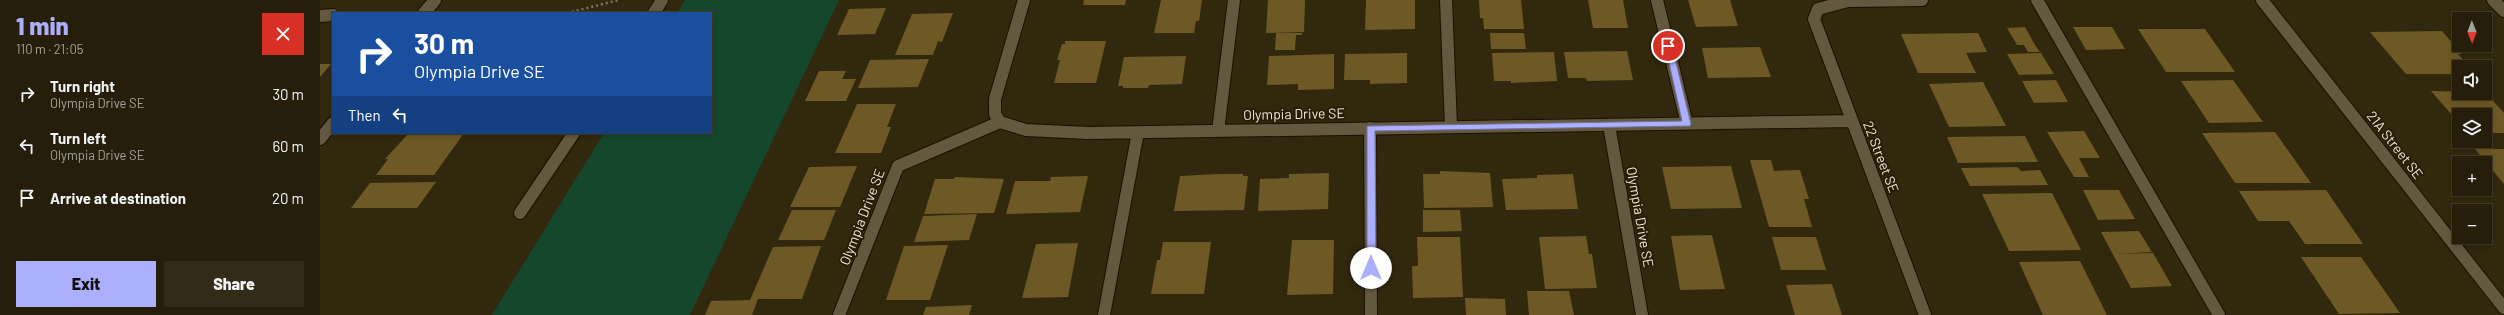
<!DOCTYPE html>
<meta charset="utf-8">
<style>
body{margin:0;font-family:Barlow,sans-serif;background:#322b18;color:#f1f3f6;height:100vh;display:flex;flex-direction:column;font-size:15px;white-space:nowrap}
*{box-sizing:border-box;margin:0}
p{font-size:13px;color:#a4a29c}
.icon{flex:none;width:22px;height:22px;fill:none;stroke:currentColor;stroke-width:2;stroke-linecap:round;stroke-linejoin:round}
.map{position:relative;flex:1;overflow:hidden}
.sheet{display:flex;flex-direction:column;background:#261e0a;width:320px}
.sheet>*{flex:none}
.hud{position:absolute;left:12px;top:12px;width:380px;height:122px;border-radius:0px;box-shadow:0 2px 6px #0003,0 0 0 1px #423c2b;background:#1a4fa0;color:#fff;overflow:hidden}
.needle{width:26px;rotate:179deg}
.buttons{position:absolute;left:2132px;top:12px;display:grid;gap:8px}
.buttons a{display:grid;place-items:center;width:40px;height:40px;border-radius:0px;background:#261e0a;box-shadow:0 2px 6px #0003,0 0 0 1px #423c2b;font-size:20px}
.pin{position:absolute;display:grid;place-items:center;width:34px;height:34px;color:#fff;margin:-17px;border:2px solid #fff;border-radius:50%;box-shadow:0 1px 4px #0007}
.me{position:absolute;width:44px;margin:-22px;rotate:0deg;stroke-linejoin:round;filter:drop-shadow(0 0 3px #0008)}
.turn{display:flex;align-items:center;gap:14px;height:84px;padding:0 16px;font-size:18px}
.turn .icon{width:52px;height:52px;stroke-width:2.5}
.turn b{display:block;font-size:28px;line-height:34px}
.then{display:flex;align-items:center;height:38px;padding:0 16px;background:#0003;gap:8px;font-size:15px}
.round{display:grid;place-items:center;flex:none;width:42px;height:42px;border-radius:0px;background:#322b18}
.headline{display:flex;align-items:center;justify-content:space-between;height:68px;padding:0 16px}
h1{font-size:24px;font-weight:800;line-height:30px;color:#acaffb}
.primary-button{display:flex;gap:8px;margin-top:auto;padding:8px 16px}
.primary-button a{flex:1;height:46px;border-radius:0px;background:#acaffb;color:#111;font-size:16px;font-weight:800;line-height:46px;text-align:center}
.primary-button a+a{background:#322b18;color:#f1f3f6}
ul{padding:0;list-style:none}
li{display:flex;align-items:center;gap:12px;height:52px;padding:0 16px}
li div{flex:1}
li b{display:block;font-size:15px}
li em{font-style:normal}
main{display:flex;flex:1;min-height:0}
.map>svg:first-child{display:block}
.green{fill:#15472c}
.building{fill:#6d5925}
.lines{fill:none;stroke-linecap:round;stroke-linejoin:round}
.minor-casing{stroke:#1a1000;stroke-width:14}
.path{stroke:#807761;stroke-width:2.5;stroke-dasharray:2 3;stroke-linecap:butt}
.minor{stroke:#64593f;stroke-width:12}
.route{fill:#acaffb;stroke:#7072a3}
.labels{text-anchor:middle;stroke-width:4;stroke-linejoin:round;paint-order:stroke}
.street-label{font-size:14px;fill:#ede7d7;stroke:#281e05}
</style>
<main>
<section class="sheet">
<div class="headline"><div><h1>1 min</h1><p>110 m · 21:05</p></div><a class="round" style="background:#d93025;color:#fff"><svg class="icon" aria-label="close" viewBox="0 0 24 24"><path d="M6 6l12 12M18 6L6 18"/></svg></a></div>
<ul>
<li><svg class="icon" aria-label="right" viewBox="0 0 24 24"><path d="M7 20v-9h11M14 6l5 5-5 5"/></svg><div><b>Turn right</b><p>Olympia Drive SE</p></div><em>30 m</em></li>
<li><svg class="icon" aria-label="left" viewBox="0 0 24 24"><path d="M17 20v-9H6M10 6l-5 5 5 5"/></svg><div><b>Turn left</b><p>Olympia Drive SE</p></div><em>60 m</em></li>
<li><svg class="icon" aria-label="arrive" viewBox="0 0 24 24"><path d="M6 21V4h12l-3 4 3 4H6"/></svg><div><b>Arrive at destination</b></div><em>20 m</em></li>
</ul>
<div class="primary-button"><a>Exit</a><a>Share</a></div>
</section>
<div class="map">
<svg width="2184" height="315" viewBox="0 0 2184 315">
<rect width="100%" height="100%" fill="#32280e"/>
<!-- green -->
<path class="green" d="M365,0H519L370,315H172L284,133H391V13H357Z"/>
<!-- building -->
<path class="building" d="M764,0H806L805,5H763Z
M841,0H882L879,21H876L874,33H834Z
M948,0H985L984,32L946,33Z
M1046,0H1095V29L1045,30Z
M1159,0H1201L1204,29H1164L1163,18H1160Z
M1268,0H1303L1308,28H1273Z
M1368,0H1410L1418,26L1376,27Z
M566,8L555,34L517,35L529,9Z
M633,13L622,42L618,41L613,55H575L592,14Z
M1705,27L1715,45L1720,52H1708L1704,45H1697L1687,28Z
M1753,27H1792L1805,49L1766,50Z
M1818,29H1885L1915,72H1846Z
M2122,31L2142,54H2138L2150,67H2139V74H2086L2050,32Z
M956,33H982V35H976L975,50H955Z
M1170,33H1204L1206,49H1171Z
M1658,33L1667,52L1646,53L1656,73H1598L1581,34Z
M745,41H786L776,83H734L740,60H737L742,44H745Z
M1440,47L1451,77L1388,78L1382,48Z
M1307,51L1313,80L1267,81L1266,78H1248L1244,52Z
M1234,52L1237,81L1191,83V81H1174L1172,53Z
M1087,53V83L1050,84V80H1024L1025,54Z
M1721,53L1734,74L1699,75L1687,54Z
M1014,54V89L978,90V84L947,85L949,56Z
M866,56L862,84L829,85L828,88H803V86H798L804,57Z
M609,59L598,87L538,88L550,60Z
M0,64H11L0,77Z
M499,71H526L522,79H536L526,101H485Z
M1736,80L1748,102L1714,103L1702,81Z
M1913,80L1943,122L1889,123L1861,81Z
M1663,82L1686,126L1629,127L1609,84Z
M2111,91L2165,92L2184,113V133H2165V115H2139V123Z
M537,104H576L567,127H571L561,153H515Z
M1764,131L1780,158H1759L1769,177H1754L1727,132Z
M1955,132L1991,183H1915L1882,133Z
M89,133H144L114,175H56L68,159H65Z
M1705,136L1718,162L1638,163L1627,137Z
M2155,149H2184V184Z
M1430,160H1451L1454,171L1480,170L1489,199H1484L1492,227H1449Z
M537,166L520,207H470L489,167Z
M1411,166L1422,208L1351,209L1342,167Z
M1697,167L1701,171L1720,170L1728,185L1650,186L1641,168Z
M1120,171L1170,173L1173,207L1104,208L1103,174H1120Z
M1009,173L1008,209L938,211L940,179L969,178V174Z
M898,174H923V176H928L924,210L854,211L860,176Z
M1253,174L1258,209L1186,210L1182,179L1217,178V175Z
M768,176L760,212L686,214L695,181H730L731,177Z
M635,177L684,179L674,213L604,214L615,179H634Z
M116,182L97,208H31L50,183Z
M1763,190H1799L1815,219L1778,220Z
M2006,190L2043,244H1985L1969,221H1938L1919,191Z
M1732,193L1761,250L1689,251L1662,194Z
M472,210H516L504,240H458Z
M1103,210H1140L1142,231L1103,232Z
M657,214L649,240L594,242L603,216Z
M1819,231L1832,252L1797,254L1833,253L1852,286L1811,288L1781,232Z
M1392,235L1405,289L1360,290L1351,236Z
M1266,236L1269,254H1272L1277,288L1225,289L1219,237Z
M1097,237H1140L1143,297L1093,298L1092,266H1098Z
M1452,237H1496L1506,270H1461Z
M972,240H1014L1013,294L967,295Z
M843,242H891L884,294H831L837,260H840Z
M758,243L748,297L702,298L716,244Z
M628,245L610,300H566L584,246Z
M501,246L482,299H438L432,315H385L391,301L430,300L453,247Z
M1981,257H2041L2080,313L2019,314Z
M1760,261L1787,315H1723L1699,262Z
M1512,284L1522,315H1475L1466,285Z
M1207,291H1249L1254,315H1209Z
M1145,298L1185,299L1186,315H1146Z
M652,305L649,315H603L606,307Z"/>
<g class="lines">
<!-- minor casing -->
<g class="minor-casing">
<path id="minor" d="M704,0L675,99V114L680,122L706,130L768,133L1531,121
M1126,0L1131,127
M1337,0L1367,124
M1602,0L1528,1L1498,9L1494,19L1605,315
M1717,0L1899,315
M1942,0L2184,308
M2173,0L2184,11
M104,13L115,0
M334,13L342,0
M0,16L13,15
M1289,125L1322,315
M1050,128L1051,315
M898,131L914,0
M0,139L13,123
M200,213L254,133
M519,315L578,166L680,122
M784,315L818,132"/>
</g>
<!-- path -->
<path class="path" d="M247,13L299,0"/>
<!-- minor -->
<use href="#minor" class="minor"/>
</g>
<!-- route -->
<path class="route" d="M1345,45L1352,46L1371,124L1370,126L1055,131L1056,268L1054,271H1047V126L1362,121Z"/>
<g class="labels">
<!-- street labels -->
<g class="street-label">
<text transform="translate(974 114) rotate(-1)" y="5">Olympia Drive SE</text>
<text transform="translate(2075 145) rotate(52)" y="5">21A Street SE</text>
<text transform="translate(1561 157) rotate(69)" y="5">22 Street SE</text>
<text transform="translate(542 217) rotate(-69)" y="5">Olympia Drive SE</text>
<text transform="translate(1320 217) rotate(80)" y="5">Olympia Drive SE</text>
</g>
</g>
</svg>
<div class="buttons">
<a><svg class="needle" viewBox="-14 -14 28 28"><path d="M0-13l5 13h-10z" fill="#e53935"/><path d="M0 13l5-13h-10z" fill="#a4a29c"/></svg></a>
<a><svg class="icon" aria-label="sound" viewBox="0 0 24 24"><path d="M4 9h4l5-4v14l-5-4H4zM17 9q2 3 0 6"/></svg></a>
<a><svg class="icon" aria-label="layers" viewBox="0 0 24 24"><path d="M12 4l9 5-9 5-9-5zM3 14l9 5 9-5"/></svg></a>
<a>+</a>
<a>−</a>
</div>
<div class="pin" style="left:1348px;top:46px;background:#d93025"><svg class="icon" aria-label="arrive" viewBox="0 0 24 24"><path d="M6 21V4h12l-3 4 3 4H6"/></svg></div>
<svg class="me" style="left:1051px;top:268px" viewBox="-20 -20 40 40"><circle r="19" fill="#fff"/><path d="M0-13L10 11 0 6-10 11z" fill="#acaffb"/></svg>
<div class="hud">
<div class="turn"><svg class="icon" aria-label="right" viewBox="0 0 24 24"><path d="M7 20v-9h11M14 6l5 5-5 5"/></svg><div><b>30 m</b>Olympia Drive SE</div></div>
<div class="then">Then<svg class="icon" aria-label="left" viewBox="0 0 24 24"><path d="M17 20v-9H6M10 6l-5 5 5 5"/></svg></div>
</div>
</div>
</main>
